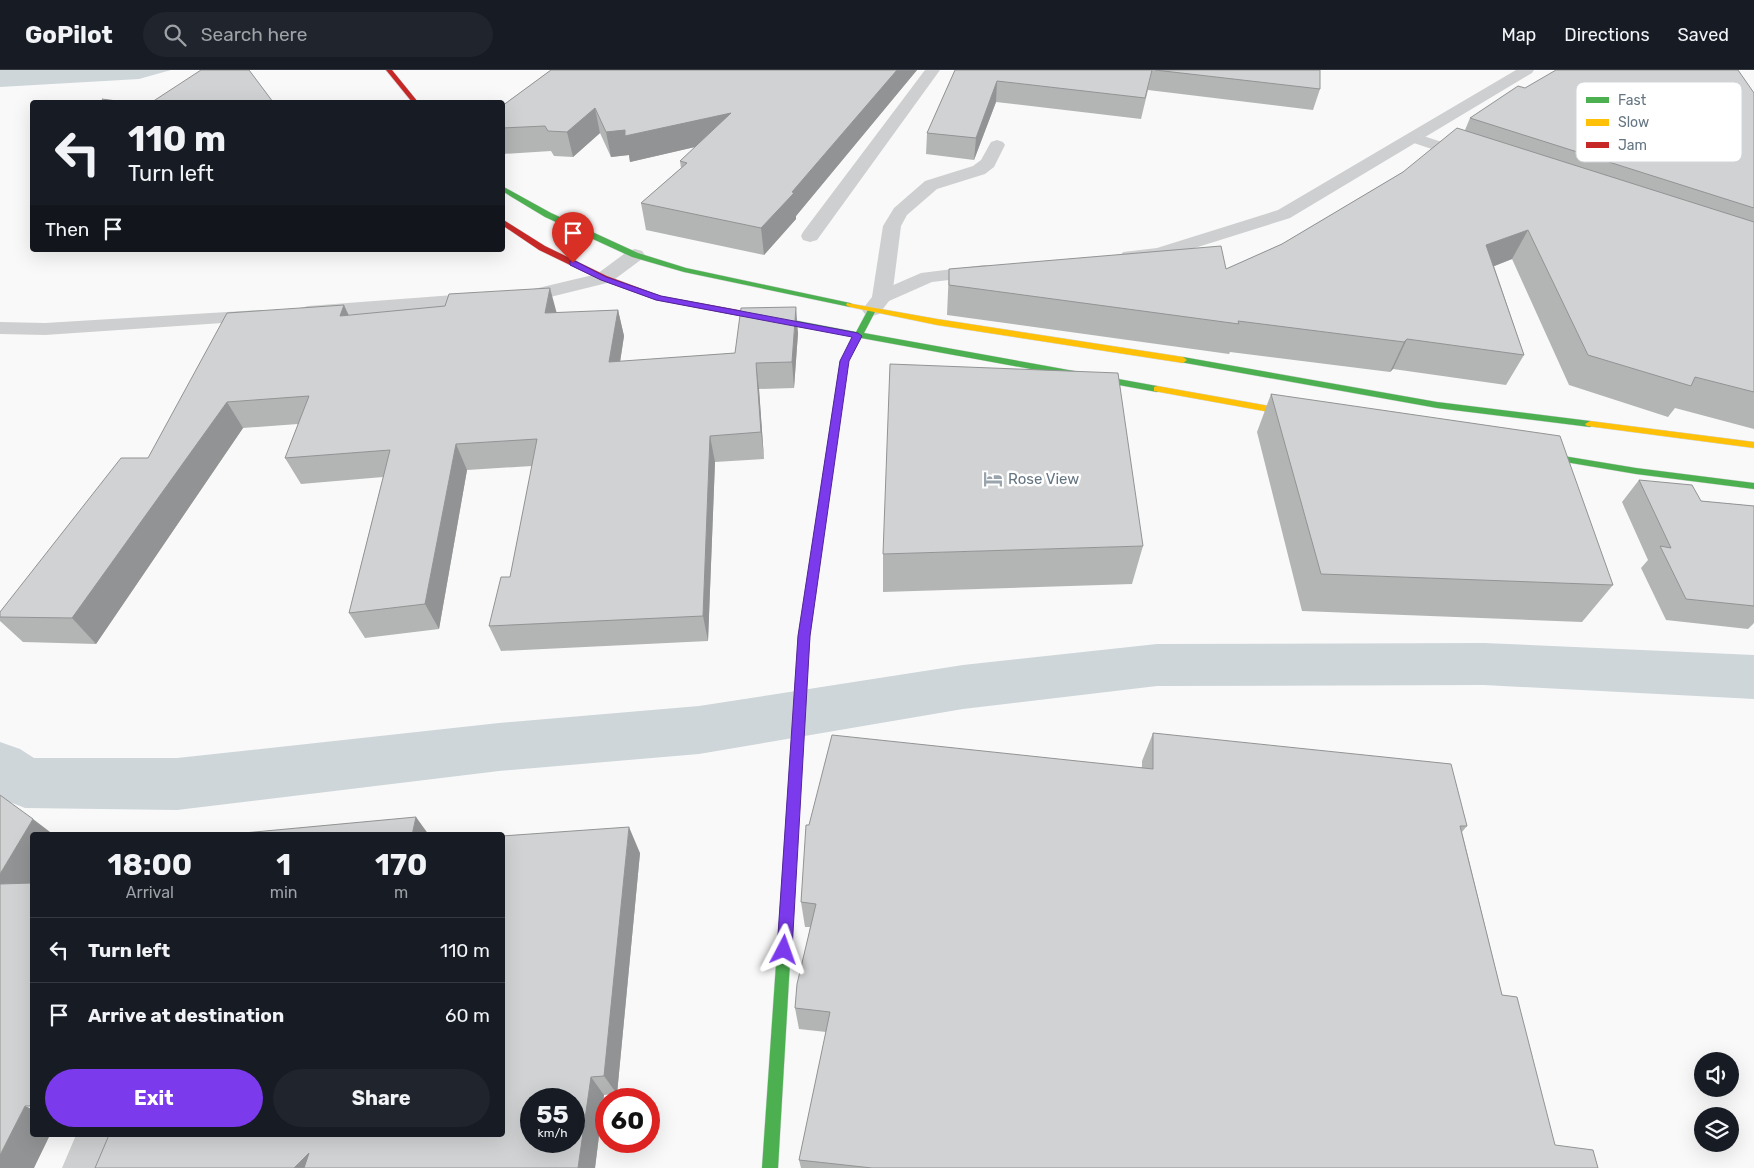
<!DOCTYPE html>
<style>
body{margin:0;font-family:Rubik,sans-serif;background:#20242c;color:#f1f3f6;height:100vh;display:flex;flex-direction:column;font-size:19px;white-space:nowrap}
*{box-sizing:border-box;margin:0}
p{font-size:16px;color:#9ea1a6}
.icon{flex:none;width:28px;height:28px;fill:none;stroke:currentColor;stroke-width:2;stroke-linecap:round;stroke-linejoin:round}
.map{position:relative;flex:1;overflow:hidden}
.sheet{position:absolute;left:30px;top:762px;width:475px;height:305px;display:flex;flex-direction:column;background:#171b24;border-radius:5px;box-shadow:0 5px 20px #0002}
.sheet>*{flex:none}
.banner{position:absolute;left:30px;top:30px;width:475px;height:152px;border-radius:5px;box-shadow:0 5px 20px #0002;background:#171b24;color:#f1f3f6;overflow:hidden}
.controls{position:absolute;left:1694px;top:982px;display:grid;gap:10px}
.controls a{display:grid;place-items:center;width:45px;height:45px;border-radius:50%;background:#171b24;box-shadow:0 5px 20px #0002;font-size:25px}
.speed{position:absolute;left:520px;top:1018px;display:flex;gap:10px;font-size:25px;font-weight:700;text-align:center}
.speed>*{display:grid;place-content:center;width:65px;height:65px;border-radius:50%;background:#171b24;box-shadow:0 5px 20px #0002;line-height:1}
.speed small{font-size:12px;font-weight:400}
.speed .limit{border:8px solid #d22;background:#fff;color:#111}
.pin{position:absolute;display:grid;place-items:center;width:42px;height:42px;color:#fff;margin:-51px -21px;border-radius:50% 50% 50% 0;rotate:-45deg;box-shadow:0 0 5px #0007}
.pin .icon{rotate:45deg}
.me{position:absolute;width:55px;margin:-28px;rotate:4deg;stroke-linejoin:round;filter:drop-shadow(0 0 4px #0008)}
.turn{display:flex;align-items:center;gap:18px;height:105px;padding:0 15px;font-size:22px}
.turn .icon{width:65px;height:65px;stroke-width:2.5}
.turn b{display:block;font-size:35px;line-height:42px}
.then{display:flex;align-items:center;height:48px;padding:0 15px;background:#0003;gap:10px;font-size:19px}
.eta{display:flex;justify-content:space-evenly;align-items:center;height:85px;text-align:center}
.eta b{font-size:30px;font-weight:700;line-height:35px}
.cta{display:flex;gap:10px;margin-top:auto;padding:10px 15px}
.cta a{flex:1;height:58px;border-radius:30px;background:#7c3aed;color:#fff;font-size:20px;font-weight:700;line-height:58px;text-align:center}
.cta a+a{background:#20242c;color:#f1f3f6}
ul{padding:0;list-style:none}
li{display:flex;align-items:center;gap:15px;height:65px;padding:0 15px;border-top:1px solid #363941}
li div{flex:1}
li b{display:block;font-size:19px}
li em{font-style:normal}
header{display:flex;align-items:center;gap:30px;box-sizing:border-box;height:70px;padding:0 25px;background:#171b24;border-bottom:1px solid #363941}
header strong{font-size:24px}
nav{display:flex;gap:28px;margin-inline-start:auto;font-size:18px}
.search{width:350px;height:45px;background:#20242c;display:flex;align-items:center;gap:12px;box-sizing:border-box;padding:0 18px;border-radius:28px;color:#9ea1a6;font-size:19px}
.map>svg:first-child{display:block}
.water{fill:#ced6d9}
.lines{fill:none;stroke-linecap:round;stroke-linejoin:round}
.canal{fill:#ced6d9;fill-rule:evenodd}
.fast-casing{stroke:#d5d6d7;stroke-width:1}
.slow-casing{stroke:#d5d6d7;stroke-width:1}
.jam-casing{stroke:#d5d6d7;stroke-width:1}
.lane{fill:#cecfd0;fill-rule:evenodd}
.street{fill:#cecfd0;fill-rule:evenodd}
.fast{fill:#4caf50;fill-rule:evenodd}
.slow{fill:#ffc107;fill-rule:evenodd}
.jam{fill:#c62828;fill-rule:evenodd}
.wall{fill:#b3b5b5}
.shaded-wall{fill:#929394}
.building{fill:#d0d2d3;stroke:#929394;fill-rule:evenodd}
.route{fill:#7c3aed;stroke:#51269a}
.labels{text-anchor:middle;stroke-width:5;stroke-linejoin:round;paint-order:stroke}
.poi-label{font-size:15px;fill:#657683;stroke:#fff;text-anchor:start}
.key{fill:#fff;stroke:#d1d6da;stroke-width:1}
.key-label{font-size:14px;fill:#657683}
</style>
<header>
<strong>GoPilot</strong>
<div class="search"><svg class="icon" aria-label="search" viewBox="0 0 24 24"><circle cx="10" cy="10" r="6"/><path d="M15 15l6 6"/></svg>Search here</div>
<nav><a>Map</a><a>Directions</a><a>Saved</a></nav>
</header>
<div class="map">
<svg width="1754" height="1098" viewBox="0 0 1754 1098">
<rect width="100%" height="100%" fill="#f9f9f9"/>
<!-- water -->
<path class="water" d="M0,0H171L139,9L0,17Z"/>
<g class="lines">
<!-- canal -->
<path class="canal" d="M1484,573L1754,585V629L1484,615L1157,616L963,639L699,684L499,701L177,740L25,738L0,728V672L20,679L34,688H177L499,653L699,636L963,595L1157,574Z"/>
<!-- fast casing -->
<g class="fast-casing">
<path id="fast" d="M502,116L551,143L638,183L686,198L850,233L854,235L850,237L684,202L632,187L545,147L502,121Z
M869,238H875L876,240L864,263L1157,316L1162,319L1157,322L861,268L848,291L823,470L818,474L813,470L840,291L853,266L793,256L789,253L793,250L856,262Z
M1183,287L1437,332L1590,351L1595,354L1590,357L1437,338L1180,292L1179,290Z
M1533,381L1636,398L1754,413V419L1636,404L1530,386L1528,384Z
M794,714L799,716L800,720L778,1098H762L788,720L789,716Z"/>
</g>
<!-- slow casing -->
<g class="slow-casing">
<path id="slow" d="M847,233L937,249L1183,287L1187,290L1183,293L937,255L850,237L846,235Z
M1157,316L1303,342L1308,345L1303,348L1154,321V317Z
M1590,351L1754,372V378L1587,356L1585,354Z
M818,466L823,470L810,566L800,720L799,724L794,726L789,724L788,720L798,566L813,470Z"/>
</g>
<!-- jam casing -->
<g class="jam-casing">
<path id="jam" d="M386,0H392L418,32H412Z
M502,149L545,176L607,206L661,226L793,250L797,253L793,256L656,230L601,210L539,180L502,155Z"/>
</g>
<!-- lane -->
<path class="lane" d="M925,0H940L817,170L810,172L803,170L801,166L803,162Z
M1414,63L1476,83L1478,87L1476,91L1470,92L1408,71L1406,68L1408,65Z
M997,70L1003,72L1005,75L994,97L985,104L937,119L907,145L901,156L892,227L889,231L882,233L875,231L872,227L883,156L894,138L925,111L973,96L981,90L991,72Z"/>
<!-- street -->
<path class="street" d="M1516,0H1534L1532,3L1290,148L1166,187L1130,192L1123,190L1120,186L1123,182L1157,178L1278,140Z
M635,179L642,181L645,185L642,189L611,212L534,231L308,248L301,246L298,242L301,238L308,236L534,219L597,204L628,181Z
M985,195L992,197L995,201L992,205L932,212L889,231L879,244L872,246L865,244L862,240L875,223L921,203Z
M261,240L268,242L271,246L268,250L45,265L0,264V252L45,253Z
M76,1065H116L102,1098H62Z"/>
<!-- fast -->
<use href="#fast" class="fast"/>
<!-- slow -->
<use href="#slow" class="slow"/>
<!-- jam -->
<use href="#jam" class="jam"/>
</g>
<!-- wall -->
<path class="wall" d="M551,0H917L796,146V149L764,185L646,160L641,133L681,98L680,91L695,77L630,92L629,85L611,87L600,63L573,87L554,86L551,81L502,84V36Z
M955,0H1320V19L1313,40L1148,20L1141,49L996,32L974,90L926,84L927,63Z
M1525,18L1754,23V359L1675,338L1668,347L1569,315L1512,189L1494,196L1524,285L1506,315L1393,299L1390,302L1230,282L1229,284L947,245L949,199H1226L1282,174L1403,102L1465,60L1470,48Z
M618,240L624,266L620,292L735,283L798,263L794,318L759,319L764,389L715,392L708,571L501,581L489,556L510,507L532,396L467,400L439,559L365,568L349,543L383,407L301,414L285,388L298,354L243,358L96,574L23,572L0,551V542L148,388L349,245L557,243Z
M1271,324L1613,515L1582,552L1302,541L1257,362Z
M1639,410L1701,431L1754,436V553L1748,559L1666,550L1641,498L1648,490L1622,432Z
M1143,476L1132,514L883,522V484Z
M1153,663L1467,756L1462,762L1502,925L1555,1075L1598,1098H801L799,1090L826,962L799,959L795,938L810,857H805L801,832L809,755L1142,697V691Z
M640,783L617,1024L604,1025L595,1098H95Z"/>
<!-- shaded-wall -->
<path class="shaded-wall" d="M897,0H917L796,146V149L764,185L761,158Z
M997,11L996,32L974,90L976,68Z
M595,38L600,63L573,87L567,62Z
M731,43L734,68L630,92L629,85L611,87L606,62Z
M1528,160L1512,189L1472,205L1486,175Z
M550,218L557,244L545,243Z
M344,235L356,261L340,246Z
M796,237L798,263L794,318L792,292Z
M618,240L624,266L616,318L609,292Z
M1407,269L1393,299L1390,302L1404,272Z
M756,293L759,319L764,389L761,362Z
M227,332L243,358L96,574L72,548Z
M710,366L715,392L708,571L703,546Z
M456,374L467,400L439,559L425,534Z
M416,747L429,765H412Z
M33,749L54,765H32V818H0V804Z
M629,757L640,783L617,1024L604,1006Z
M591,1007L604,1025L595,1098H578Z
M25,1036L32,1039V1065H50L34,1098H0V1085Z
M309,1083L337,1098H294Z"/>
<!-- building -->
<path class="building" d="M201,0H249L273,32H152Z
M551,0H897L792,122L794,123L761,158L641,133L687,93L680,91L731,43L625,66V60L606,62L595,38L567,62L548,61L545,56L502,58V36Z
M955,0H1152L1145,28L997,11L976,68L927,63Z
M1155,0H1320V19Z
M1556,0H1738L1754,23V138L1470,48L1518,16L1525,18Z
M102,29L124,32H104Z
M1457,58L1754,152V322L1695,307L1691,316L1588,285L1528,160L1486,175L1524,285L1407,269L1404,272L1238,251L1239,254L949,215V199L1221,176L1226,199L1282,174L1403,102Z
M550,218L545,243L618,240L609,292L735,283L741,238L796,237L792,292L756,293L761,362L710,366L703,546L489,556L501,507H510L537,369L456,374L425,534L349,543L390,380L285,388L309,326L227,332L72,548L0,547V542L121,388H148L227,243L344,235L340,246L445,236L449,224Z
M890,294L1118,303L1143,476L883,484Z
M1271,324L1560,366L1613,515L1321,504Z
M1639,410L1692,415L1701,431L1754,436V536L1686,529L1660,476L1671,478Z
M1153,663L1451,694L1467,756H1460L1502,925L1517,927L1555,1075L1593,1080L1598,1098H872L799,1090L830,942L795,938L797,914L816,834L801,832L806,755H809L832,665L1153,699Z
M0,725L33,749L0,804Z
M416,747L412,765H233V764Z
M629,757L604,1006L591,1007L578,1098H304L309,1083L294,1098H95L109,1065H502V766ZM531,1029H574V1071H531Z
M32,813V1031L30,1036H25L0,1085V814Z"/>
<!-- route -->
<path class="route" d="M570,191H575L606,207L661,226L858,263L862,266L849,291L810,566L792,880L790,885L784,887L779,885L777,880L798,566L840,291L852,267L656,230L601,210L570,195Z"/>
<!-- icons -->
<defs>
<g id="hotel-bare" transform="scale(1.5)"><path d="M-6-4.5h1.5V1H6V5H4.5V3h-9V5H-6ZM-4 0a1.8 1.8 0 1 1 3.6 0ZM.5 0V-2.5h3Q6-2.5 6 0Z" fill="#99a4ac" stroke="#fff" stroke-width="2.5" paint-order="stroke"/></g>
</defs>
<g fill-rule="evenodd">
<use href="#hotel-bare" x="993" y="409"/>
</g>
<g class="labels">
<!-- poi labels -->
<g class="poi-label">
<text x="1008" y="414">Rose View</text>
</g>
</g>
<!-- legend -->
<rect x="1576" y="12" width="166" height="80" rx="8" class="key"/>
<rect x="1586" y="27" width="23" height="6" fill="#4caf50"/>
<rect x="1586" y="49" width="23" height="7" fill="#ffc107"/>
<rect x="1586" y="72" width="23" height="6" fill="#c62828"/>
<g class="key-label">
<text x="1618" y="35">Fast</text>
<text x="1618" y="57">Slow</text>
<text x="1618" y="80">Jam</text>
</g>
</svg>
<div class="controls">
<a><svg class="icon" aria-label="sound" viewBox="0 0 24 24"><path d="M4 9h4l5-4v14l-5-4H4zM17 9q2 3 0 6"/></svg></a>
<a><svg class="icon" aria-label="layers" viewBox="0 0 24 24"><path d="M12 4l9 5-9 5-9-5zM3 14l9 5 9-5"/></svg></a>
</div>
<div class="speed"><div>55<small>km/h</small></div><div class="limit">60</div></div>
<div class="pin" style="left:573px;top:193px;background:#d93025"><svg class="icon" aria-label="arrive" viewBox="0 0 24 24"><path d="M6 21V4h12l-3 4 3 4H6"/></svg></div>
<svg class="me" style="left:784px;top:880px" viewBox="-20 -20 40 40"><path d="M0-17L14 15 0 8-14 15z" fill="#7c3aed" stroke="#fff" stroke-width="4"/></svg>
<div class="banner">
<div class="turn"><svg class="icon" aria-label="left" viewBox="0 0 24 24"><path d="M17 20v-9H6M10 6l-5 5 5 5"/></svg><div><b>110 m</b>Turn left</div></div>
<div class="then">Then<svg class="icon" aria-label="arrive" viewBox="0 0 24 24"><path d="M6 21V4h12l-3 4 3 4H6"/></svg></div>
</div>
<section class="sheet">
<div class="eta">
<div><b>18:00</b><p>Arrival</p></div>
<div><b>1</b><p>min</p></div>
<div><b>170</b><p>m</p></div>
</div>
<ul>
<li><svg class="icon" aria-label="left" viewBox="0 0 24 24"><path d="M17 20v-9H6M10 6l-5 5 5 5"/></svg><div><b>Turn left</b></div><em>110 m</em></li>
<li><svg class="icon" aria-label="arrive" viewBox="0 0 24 24"><path d="M6 21V4h12l-3 4 3 4H6"/></svg><div><b>Arrive at destination</b></div><em>60 m</em></li>
</ul>
<div class="cta"><a>Exit</a><a>Share</a></div>
</section>
</div>
